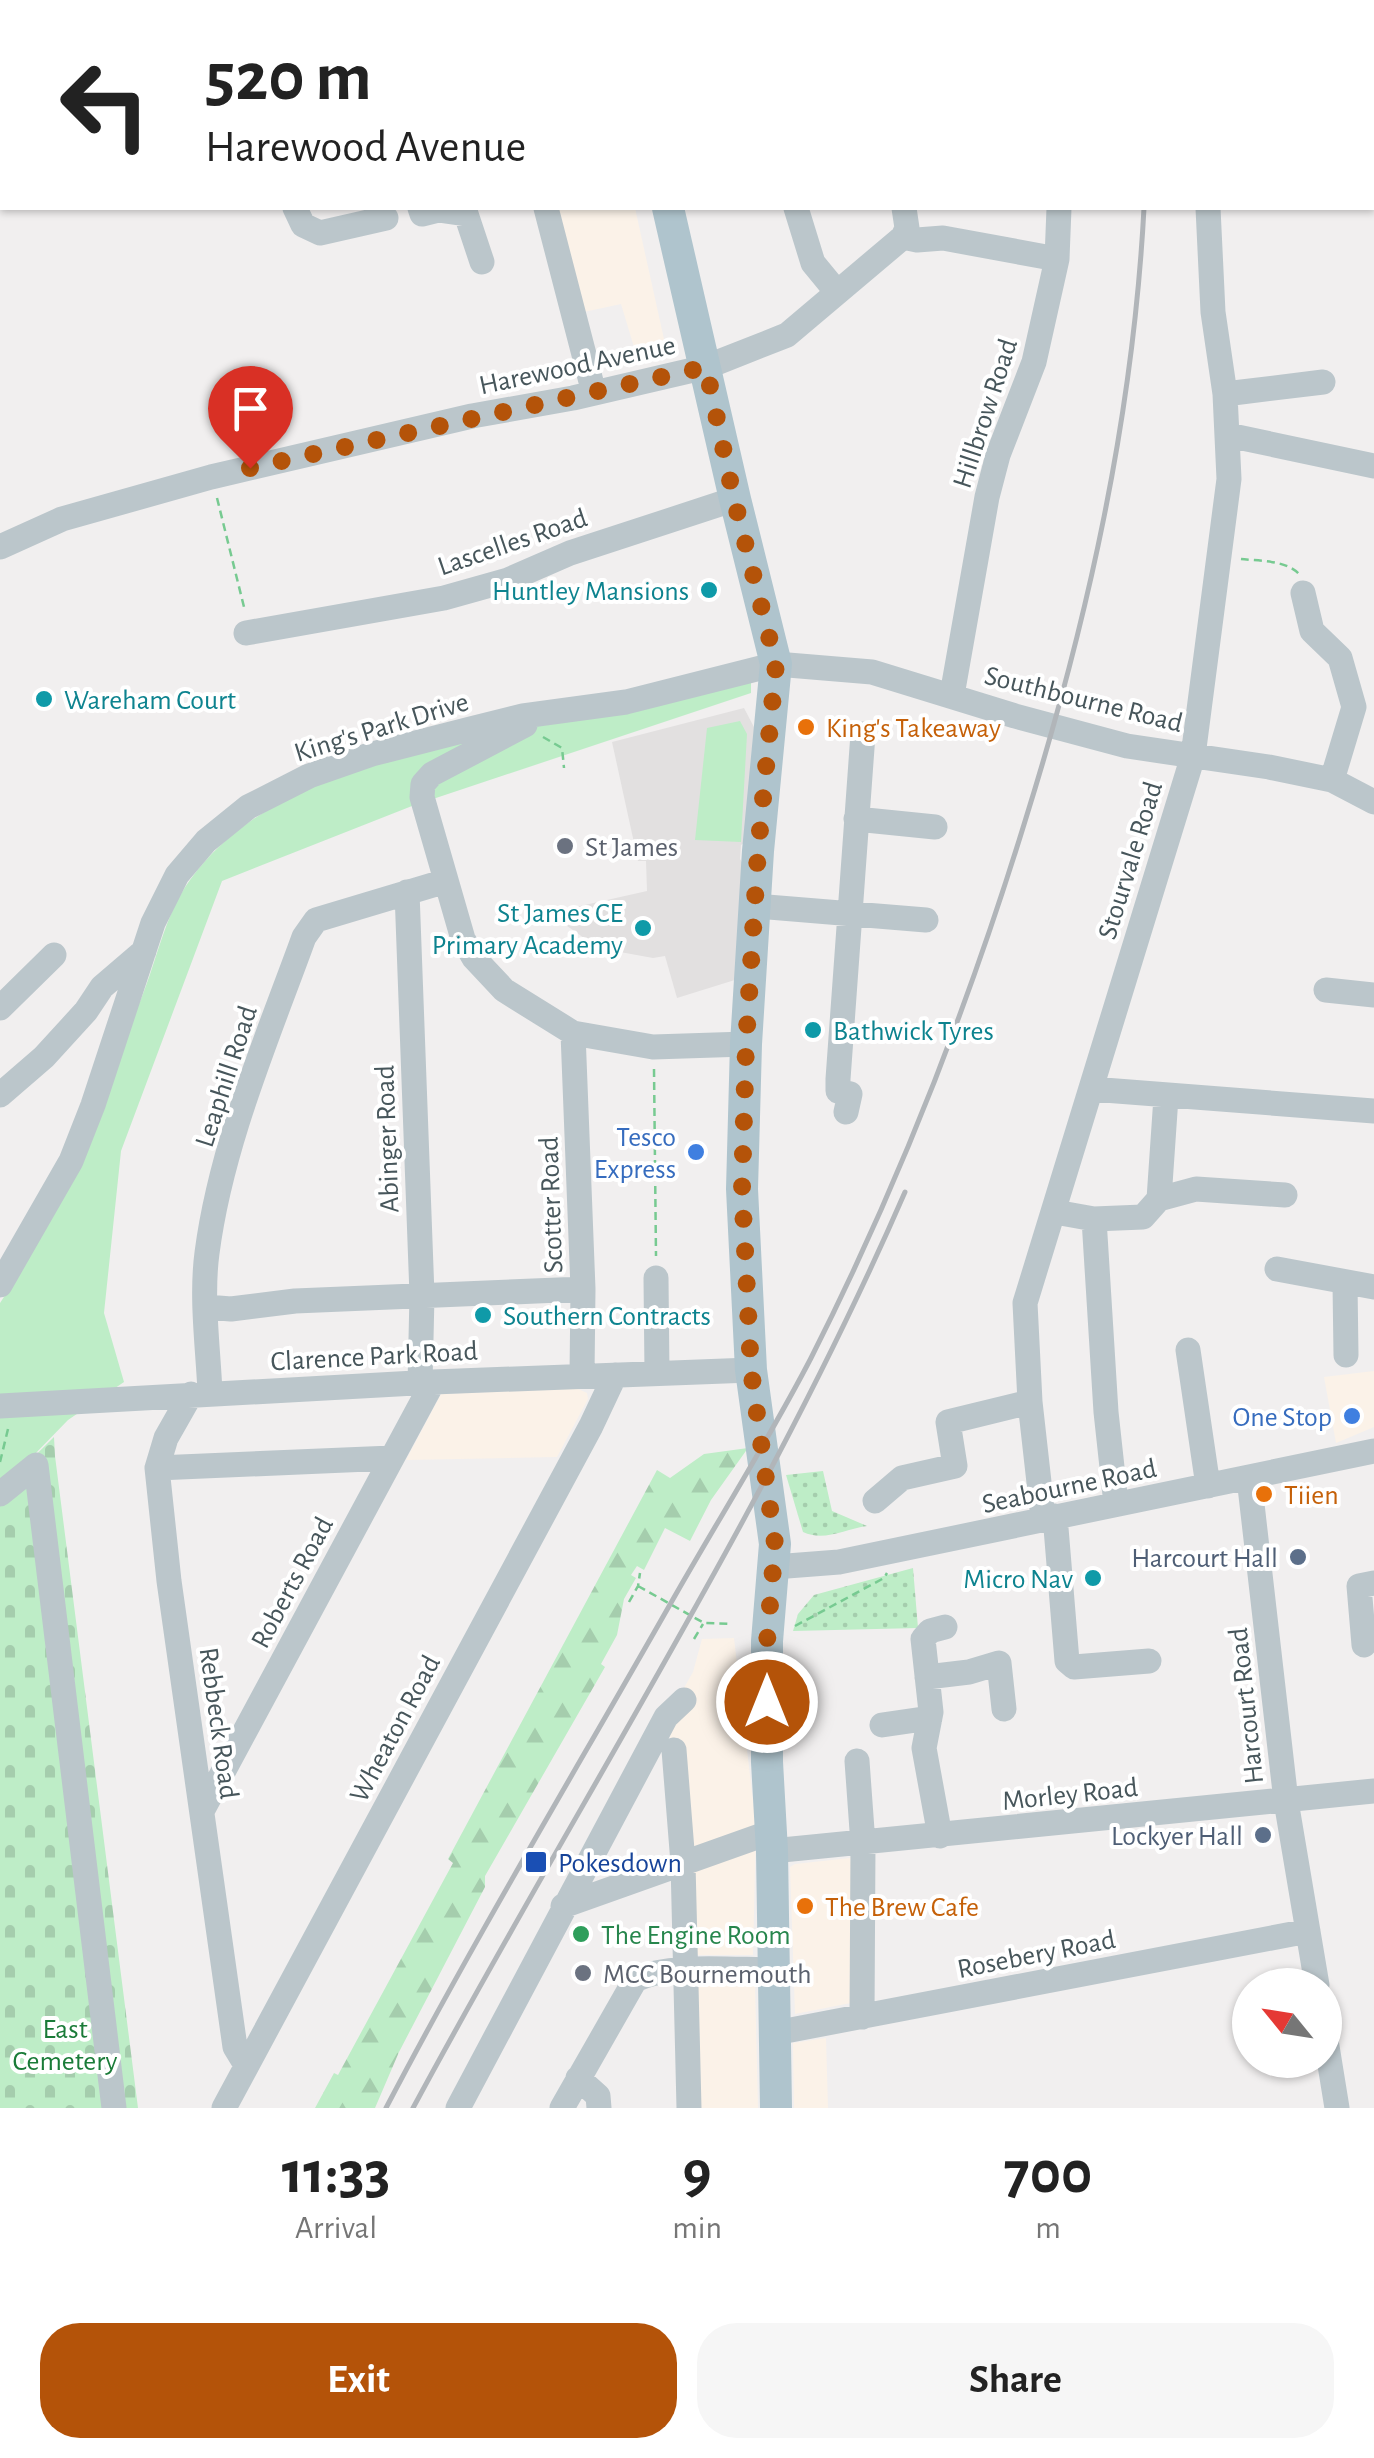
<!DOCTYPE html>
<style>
body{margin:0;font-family:"Alegreya Sans",sans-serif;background:#f6f6f6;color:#222;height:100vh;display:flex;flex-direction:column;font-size:38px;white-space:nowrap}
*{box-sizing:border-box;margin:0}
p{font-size:32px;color:#767676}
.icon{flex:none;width:55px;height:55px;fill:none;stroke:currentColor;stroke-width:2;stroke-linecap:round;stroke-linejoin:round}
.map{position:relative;height:2108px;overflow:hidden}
.sheet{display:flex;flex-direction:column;background:#fff;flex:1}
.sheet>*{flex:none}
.top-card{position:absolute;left:0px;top:0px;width:1375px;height:210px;box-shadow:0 2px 8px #0004;background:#fff;color:#222;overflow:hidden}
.needle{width:65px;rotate:300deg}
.buttons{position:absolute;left:1232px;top:1968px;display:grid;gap:20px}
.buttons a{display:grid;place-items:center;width:110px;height:110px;border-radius:50%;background:#fff;box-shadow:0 2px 8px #0004;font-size:50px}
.pin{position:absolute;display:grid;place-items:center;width:85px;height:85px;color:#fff;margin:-102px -42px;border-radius:50% 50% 50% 0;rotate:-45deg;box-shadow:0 0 10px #0007}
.pin .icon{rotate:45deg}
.me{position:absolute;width:110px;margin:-55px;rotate:0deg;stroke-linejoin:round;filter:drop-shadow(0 0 8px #0008)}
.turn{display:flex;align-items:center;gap:35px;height:210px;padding:0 40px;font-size:45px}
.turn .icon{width:130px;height:130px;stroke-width:2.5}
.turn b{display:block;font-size:70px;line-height:85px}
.eta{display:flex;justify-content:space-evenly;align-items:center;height:170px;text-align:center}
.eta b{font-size:60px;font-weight:700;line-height:70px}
.primary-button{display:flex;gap:20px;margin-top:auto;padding:20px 40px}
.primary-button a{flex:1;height:115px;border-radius:40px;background:#b45309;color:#fff;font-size:40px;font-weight:700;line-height:115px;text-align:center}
.primary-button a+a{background:#f6f6f6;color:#222}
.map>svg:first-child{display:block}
.commercial{fill:#fbf2e8}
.education{fill:#e2e0e0}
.grass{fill:url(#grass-dots)}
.forest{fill:url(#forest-firs)}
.cemetery{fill:url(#cemetery-stones)}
.park{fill:#beedc7}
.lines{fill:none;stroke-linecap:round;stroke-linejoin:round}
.path{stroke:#77ca91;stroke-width:2.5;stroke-dasharray:8 5;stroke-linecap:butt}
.minor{stroke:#bbc6cb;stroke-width:25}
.major{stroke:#afc4cd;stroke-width:32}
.rail{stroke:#b1b5b9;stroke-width:5}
.route{stroke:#b45309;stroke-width:18;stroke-dasharray:0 32.4}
.culture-dot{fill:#0f9aa8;stroke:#fff;stroke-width:4}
.food-dot{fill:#e8710a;stroke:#fff;stroke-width:4}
.worship-dot{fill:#6b7280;stroke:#fff;stroke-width:4}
.shop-dot{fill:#3f7fe0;stroke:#fff;stroke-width:4}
.service-dot{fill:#5c6f8a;stroke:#fff;stroke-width:4}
.transit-dot{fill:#1a4fb4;stroke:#fff;stroke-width:4}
.leisure-dot{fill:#2e9e5b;stroke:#fff;stroke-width:4}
.labels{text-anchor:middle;stroke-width:8;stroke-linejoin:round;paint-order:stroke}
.street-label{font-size:28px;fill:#47565b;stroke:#fff}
.culture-label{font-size:28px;fill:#0d838f;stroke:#fff;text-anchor:end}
.food-label{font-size:28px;fill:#c56008;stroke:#fff;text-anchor:start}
.worship-label{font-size:28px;fill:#5b616d;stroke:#fff;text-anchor:start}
.shop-label{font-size:28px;fill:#366cbe;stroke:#fff;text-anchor:end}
.service-label{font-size:28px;fill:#4e5e75;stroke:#fff;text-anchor:end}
.transit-label{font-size:28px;fill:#164399;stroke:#fff;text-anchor:start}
.leisure-label{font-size:28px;fill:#27864d;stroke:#fff;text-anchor:start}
.park-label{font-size:28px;fill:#1a7b38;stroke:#fff}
</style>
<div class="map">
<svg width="1374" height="2108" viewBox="0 0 1374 2108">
<defs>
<pattern id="grass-dots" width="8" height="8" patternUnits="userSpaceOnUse" patternTransform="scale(2.5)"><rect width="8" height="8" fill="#beedc7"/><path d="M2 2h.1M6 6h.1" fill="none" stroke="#a5cdad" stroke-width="1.8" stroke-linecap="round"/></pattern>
<pattern id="forest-firs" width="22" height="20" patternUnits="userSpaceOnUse" patternTransform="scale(2.5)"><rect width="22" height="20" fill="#beedc7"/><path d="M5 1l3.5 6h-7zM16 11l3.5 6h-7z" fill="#a5cdad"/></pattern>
<pattern id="cemetery-stones" width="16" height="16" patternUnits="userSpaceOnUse" patternTransform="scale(2.5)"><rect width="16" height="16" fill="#beedc7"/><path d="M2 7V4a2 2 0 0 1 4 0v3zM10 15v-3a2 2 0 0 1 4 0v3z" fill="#a5cdad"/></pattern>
</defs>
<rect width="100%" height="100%" fill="#f1efef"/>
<!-- commercial -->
<path class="commercial" d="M536,208H635L664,339L654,353L637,357L621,304L570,315Z
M1374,1371V1427L1336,1443L1324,1377Z
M576,1388L587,1393L588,1399L557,1457L406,1460L441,1394Z
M734,1638L756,1827L753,1955H690L668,1716L693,1672L702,1639Z
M859,1857L856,2002L795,2014L790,1867L795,1864Z
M755,1983L758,2108H693L690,1986Z
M826,2038L828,2108H794L793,2043Z"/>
<!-- education -->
<path class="education" d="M744,708L755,729L745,842L741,845L740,859L743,864L738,979L677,998L665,956L653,958L598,948L549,913L647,891L646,861H638L612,742Z"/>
<!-- grass -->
<path class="grass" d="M823,1471L832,1511L867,1526C845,1529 824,1542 803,1532L786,1475Z
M913,1568L918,1628L793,1631L798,1614L814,1595Z"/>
<!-- forest -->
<path class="forest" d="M748,1448L711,1500L690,1541L665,1528L644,1570L637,1566L631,1575L636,1578L624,1599L617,1635L601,1664L605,1667L485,1876V1887L399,2052L375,2108H315L334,2073L338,2075L453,1863L448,1859L657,1470L670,1478L704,1454Z"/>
<!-- cemetery -->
<path class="cemetery" d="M54,1437L55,1456L138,2108H0V1490Z"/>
<!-- park -->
<path class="park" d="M751,676V693L412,806L222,881L121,1151L104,1313L124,1382L68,1420L0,1490V1303L21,1271C61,1180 102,1090 141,999C157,960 165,914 190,880C266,775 411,755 529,728C603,711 677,693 751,676Z
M740,721L747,734L741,842L695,840L707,728Z"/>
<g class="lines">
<!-- path -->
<path class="path" d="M1045,2V0
M217,498L245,611
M1241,559C1259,561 1286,560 1299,574
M543,737L562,748L564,768
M654,1069L656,1256
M0,1462L8,1429
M638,1586L704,1623L732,1624
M629,1602L638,1586L640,1573
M795,1626L884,1578L887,1573
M694,1639L703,1624"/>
<!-- minor -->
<path class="minor" d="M1201,0V2
M1319,0L1320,2
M791,2V0
M934,2L935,0
M1251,2L1259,0
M1372,113L1374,112
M1372,145L1374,149
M0,160H2
M295,208L303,225L320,233L386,218
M420,208L422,214L438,210L466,214L482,262
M546,208L594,393
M796,208L813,263L836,291
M903,237L917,240L943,238L1057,259
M903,237L907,228L904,208
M1225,394L1323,382
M1228,435L1374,466
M0,547L62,519L211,477L472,416L573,398L706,367L787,335L903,237
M1303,593L1312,631L1340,658L1354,707L1332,780
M246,633L444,598L508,580L570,553L735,499
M952,695L987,497L998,455L1034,362L1057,259L1059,208
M525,725L432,774L423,784L422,797L463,939L474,958L504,990L573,1033L653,1047L746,1044
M856,819L935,827
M407,892L422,1295L420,1383
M755,906L926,920
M1326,990L1374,995
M0,1008L54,955
M573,1033L583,1289L582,1375
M1091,1089L1374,1111
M0,1095L44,1057L86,1011L102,987L144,951
M846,1112L850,1094L838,1091V1079L863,734
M1159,1199L1166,1097
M1055,1212L1094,1219L1143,1217L1159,1199L1196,1189L1285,1195
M1094,1219L1106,1412L1116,1504
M1277,1269L1374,1287
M656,1278L657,1373
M1345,1284L1346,1355
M0,1285L71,1161L93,1105L153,923L177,875L206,841L248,807L309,776L372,754L470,729L523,716L626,702L776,664L872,672L1015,716L1127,746L1269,767L1332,780L1374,802
M206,1307L231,1309L295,1301L583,1289
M1188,1350L1208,1486
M210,1392C208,1347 201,1298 207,1253C221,1145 267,1039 304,937L316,920L446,881
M191,1394L166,1438L157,1468L169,1581L235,2047L246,2065
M0,1406L433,1382L751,1370
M157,1468L392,1458
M1249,1478L1286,1801L1317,1985
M0,1494L36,1465L114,2108
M875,1501L902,1478L955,1466L948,1422L1030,1402
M1055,1516L1067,1661L1074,1667L1149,1661
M1043,1518L1030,1402L1025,1303L1193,756L1229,479L1225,394L1213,312L1208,208
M774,1567L839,1562L1374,1451
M1364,1645L1359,1586L1374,1583
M927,1677L969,1672L999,1663L1004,1709
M882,1725L930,1718
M674,1750L683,1863L689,2108
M857,1761L863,1844L862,2017
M202,1811L433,1382
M940,1836L924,1748L931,1712L923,1639L930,1631L945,1627
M772,1851L1374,1791
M563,1906L771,1832
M775,2033L1308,1931
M1325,2034L1337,2108
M578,2078L598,2096L599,2108
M224,2108L591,1426L615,1375
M458,2108L666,1717L684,1700
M562,2108L635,1980C668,1963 735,1970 773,1970"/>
<!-- major -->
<path class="major" d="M623,0V2
M668,208L735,499L776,664L758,851L746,1044L742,1189L751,1370L775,1544L767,1641V1762L772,1851L776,2108"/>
<!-- rail -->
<path class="rail" d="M1151,2V0
M386,2108C476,1936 576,1770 672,1601C718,1520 768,1441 811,1358C899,1184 969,1004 1026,818C1088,619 1133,416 1144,208
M413,2108C577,1803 767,1510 905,1192"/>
</g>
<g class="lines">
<!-- route -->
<path class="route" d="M250,468L706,367L734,499L776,664L758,851L746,1044L742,1189L751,1370L775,1544L767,1642V1702"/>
</g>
<!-- markers -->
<g class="culture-dot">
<circle cx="709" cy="590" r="10"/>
<circle cx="44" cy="699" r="10"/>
<circle cx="643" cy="928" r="10"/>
<circle cx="813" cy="1030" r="10"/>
<circle cx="483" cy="1315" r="10"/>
<circle cx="1093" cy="1578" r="10"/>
</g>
<g class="food-dot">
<circle cx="806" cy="727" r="10"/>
<circle cx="1264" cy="1494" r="10"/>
<circle cx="805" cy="1906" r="10"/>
</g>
<g class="worship-dot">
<circle cx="565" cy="846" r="10"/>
<circle cx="583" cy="1973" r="10"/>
</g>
<g class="shop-dot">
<circle cx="696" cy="1152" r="10"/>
<circle cx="1352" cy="1416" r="10"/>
</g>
<g class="service-dot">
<circle cx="1298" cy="1557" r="10"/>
<circle cx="1263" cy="1835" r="10"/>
</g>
<rect class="transit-dot" x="524" y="1850" width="24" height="24" rx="5"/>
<circle class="leisure-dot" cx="581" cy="1934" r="10"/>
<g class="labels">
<!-- street labels -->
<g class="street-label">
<text transform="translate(577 364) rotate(-12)" y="10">Harewood Avenue</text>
<text transform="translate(984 413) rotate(-72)" y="10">Hillbrow Road</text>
<text transform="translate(512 541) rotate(-19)" y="10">Lascelles Road</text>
<text transform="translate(1084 698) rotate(14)" y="10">Southbourne Road</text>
<text transform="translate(381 726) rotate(-17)" y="10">King's Park Drive</text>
<text transform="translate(1129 860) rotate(-73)" y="10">Stourvale Road</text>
<text transform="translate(225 1076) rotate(-72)" y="10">Leaphill Road</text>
<text transform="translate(386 1139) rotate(-92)" y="10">Abinger Road</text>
<text transform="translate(550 1205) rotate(-92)" y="10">Scotter Road</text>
<text transform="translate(374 1355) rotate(-3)" y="10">Clarence Park Road</text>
<text transform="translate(1069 1485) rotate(-12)" y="10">Seabourne Road</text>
<text transform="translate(291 1582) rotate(-62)" y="10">Roberts Road</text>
<text transform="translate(1245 1706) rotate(-96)" y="10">Harcourt Road</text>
<text transform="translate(220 1723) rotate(82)" y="10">Rebbeck Road</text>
<text transform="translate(394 1728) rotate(-62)" y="10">Wheaton Road</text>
<text transform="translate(1070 1793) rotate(-6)" y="10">Morley Road</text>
<text transform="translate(1036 1953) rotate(-11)" y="10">Rosebery Road</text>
</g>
<!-- culture labels -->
<g class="culture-label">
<text x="689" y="600">Huntley Mansions</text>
<text x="64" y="709" text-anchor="start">Wareham Court</text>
<text x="623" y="922">St James CE<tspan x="623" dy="32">Primary Academy</tspan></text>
<text x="833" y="1040" text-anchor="start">Bathwick Tyres</text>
<text x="503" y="1325" text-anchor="start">Southern Contracts</text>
<text x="1073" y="1588">Micro Nav</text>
</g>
<!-- food labels -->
<g class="food-label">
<text x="826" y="737">King's Takeaway</text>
<text x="1284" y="1504">Tiien</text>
<text x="825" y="1916">The Brew Cafe</text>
</g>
<!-- worship labels -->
<g class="worship-label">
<text x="585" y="856">St James</text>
<text x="603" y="1983">MCC Bournemouth</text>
</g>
<!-- shop labels -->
<g class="shop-label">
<text x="676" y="1146">Tesco<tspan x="676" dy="32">Express</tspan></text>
<text x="1332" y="1426">One Stop</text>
</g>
<!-- service labels -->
<g class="service-label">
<text x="1278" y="1567">Harcourt Hall</text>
<text x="1243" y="1845">Lockyer Hall</text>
</g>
<!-- transit labels -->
<g class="transit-label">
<text x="558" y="1872">Pokesdown</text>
</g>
<!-- leisure labels -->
<g class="leisure-label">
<text x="601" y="1944">The Engine Room</text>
</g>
<!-- park labels -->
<g class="park-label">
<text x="65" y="2038">East<tspan x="65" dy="32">Cemetery</tspan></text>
</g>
</g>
</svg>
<div class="buttons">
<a><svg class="needle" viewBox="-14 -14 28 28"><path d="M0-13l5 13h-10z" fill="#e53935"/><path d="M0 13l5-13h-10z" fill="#767676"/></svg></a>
</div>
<div class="pin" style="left:250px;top:468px;background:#d93025"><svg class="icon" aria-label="arrive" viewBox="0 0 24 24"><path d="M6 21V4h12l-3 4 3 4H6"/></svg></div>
<svg class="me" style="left:767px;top:1702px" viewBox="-20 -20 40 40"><circle r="17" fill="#b45309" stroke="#fff" stroke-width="3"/><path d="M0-11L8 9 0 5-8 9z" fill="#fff"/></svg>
<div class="top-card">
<div class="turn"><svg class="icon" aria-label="left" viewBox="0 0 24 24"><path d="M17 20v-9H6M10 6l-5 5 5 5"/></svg><div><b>520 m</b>Harewood Avenue</div></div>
</div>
</div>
<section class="sheet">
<div class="eta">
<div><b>11:33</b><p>Arrival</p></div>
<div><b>9</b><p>min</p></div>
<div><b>700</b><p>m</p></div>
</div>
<div class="primary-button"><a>Exit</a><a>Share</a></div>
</section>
